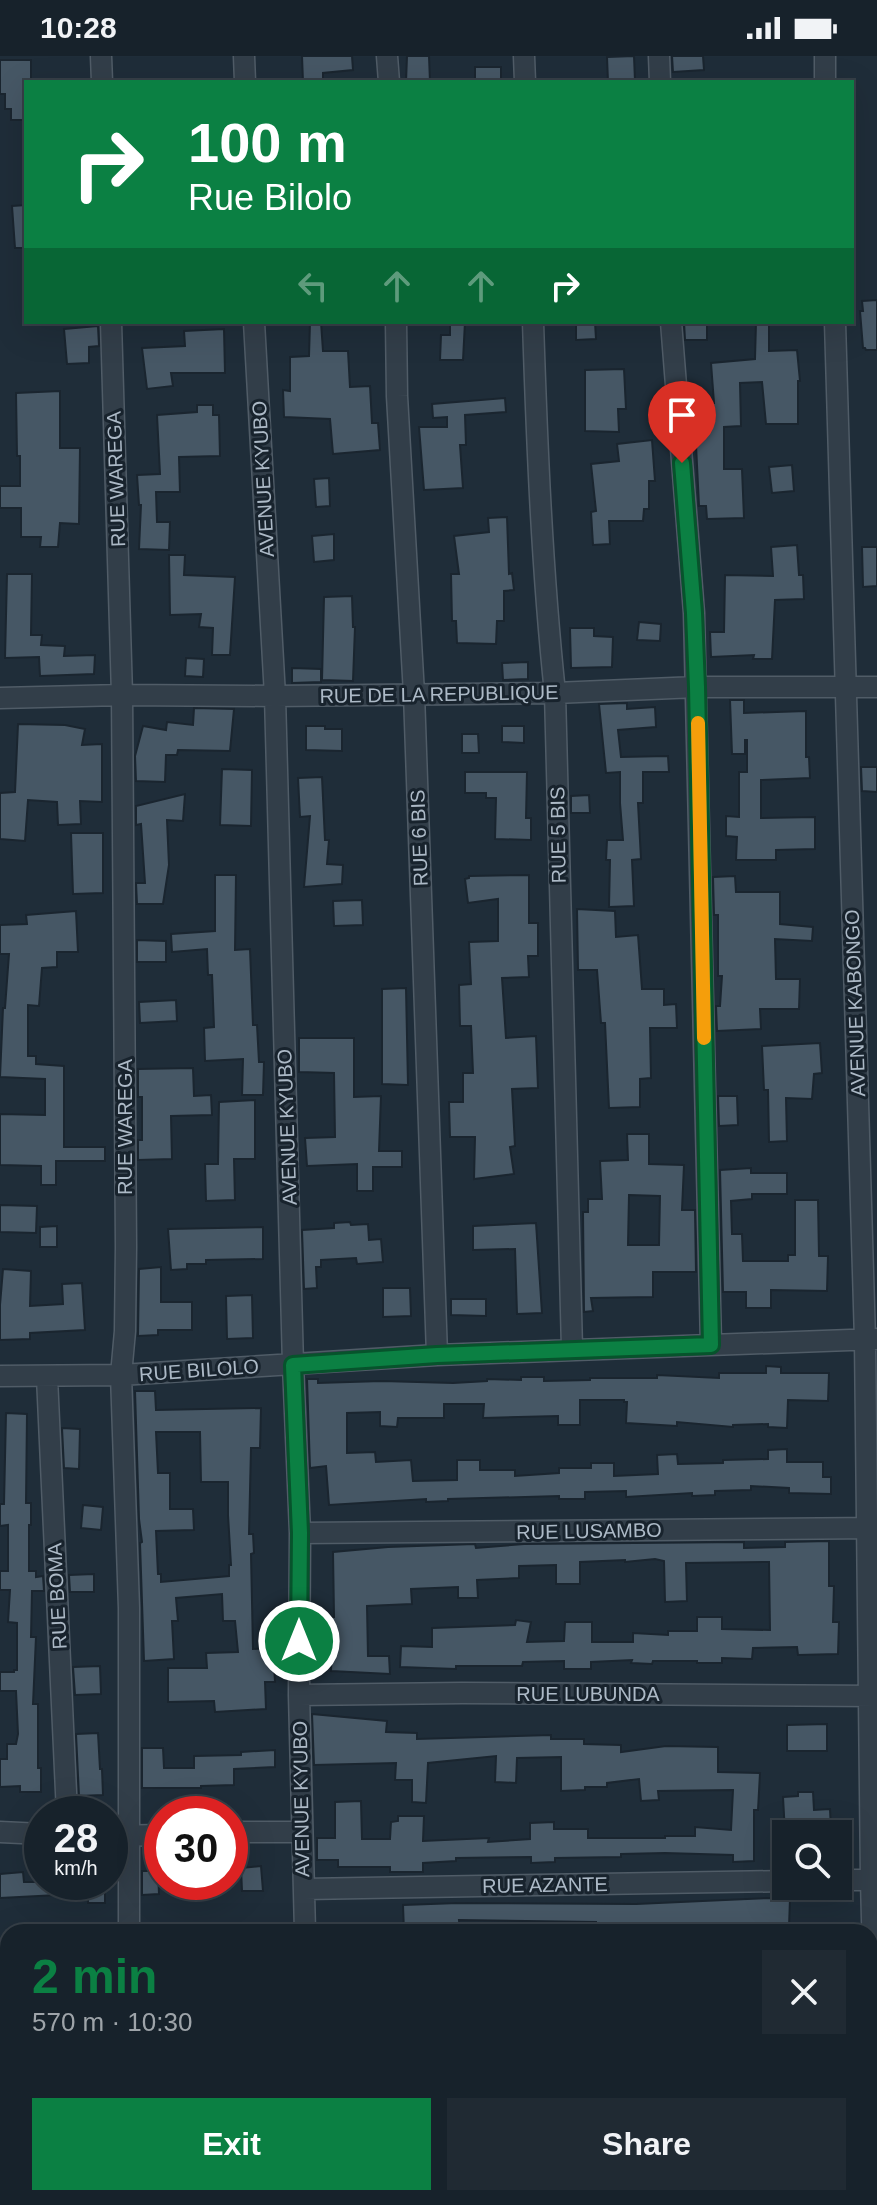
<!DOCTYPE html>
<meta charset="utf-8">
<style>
body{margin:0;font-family:Helvetica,sans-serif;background:#202a33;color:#f1f3f6;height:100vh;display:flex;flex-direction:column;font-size:30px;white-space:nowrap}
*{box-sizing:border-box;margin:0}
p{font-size:26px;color:#9ea4a9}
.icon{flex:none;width:44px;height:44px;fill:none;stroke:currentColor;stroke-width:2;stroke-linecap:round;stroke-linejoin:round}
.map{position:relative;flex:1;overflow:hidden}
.drawer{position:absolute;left:0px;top:1868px;width:878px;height:282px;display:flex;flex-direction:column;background:#17222b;border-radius:24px 24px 0 0;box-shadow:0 8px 32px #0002,0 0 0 2px #363f47}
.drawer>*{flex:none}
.banner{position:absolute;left:24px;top:24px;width:830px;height:244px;border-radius:0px;box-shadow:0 8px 32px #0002,0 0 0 2px #363f47;background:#0b8043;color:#fff;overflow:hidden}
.tools{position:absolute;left:772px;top:1764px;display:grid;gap:16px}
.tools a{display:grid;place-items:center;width:80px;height:80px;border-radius:0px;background:#17222b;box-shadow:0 8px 32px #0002,0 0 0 2px #363f47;font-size:40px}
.speed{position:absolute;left:24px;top:1740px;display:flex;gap:16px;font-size:40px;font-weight:700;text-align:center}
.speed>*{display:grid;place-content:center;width:104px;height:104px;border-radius:50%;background:#17222b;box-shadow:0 8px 32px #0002,0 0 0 2px #363f47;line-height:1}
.speed small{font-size:20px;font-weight:400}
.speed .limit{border:12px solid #d22;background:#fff;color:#111}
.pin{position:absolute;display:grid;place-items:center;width:68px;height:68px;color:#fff;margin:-82px -34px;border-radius:50% 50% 50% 0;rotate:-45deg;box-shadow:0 0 8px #0007}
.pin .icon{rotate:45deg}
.me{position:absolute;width:88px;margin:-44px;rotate:0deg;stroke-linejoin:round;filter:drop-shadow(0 0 6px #0008)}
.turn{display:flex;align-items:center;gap:28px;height:168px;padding:0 32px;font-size:36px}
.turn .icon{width:104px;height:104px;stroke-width:2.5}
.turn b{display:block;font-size:56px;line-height:68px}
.lanes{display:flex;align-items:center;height:76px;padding:0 32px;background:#0003;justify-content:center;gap:40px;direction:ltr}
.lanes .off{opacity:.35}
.round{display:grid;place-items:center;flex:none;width:84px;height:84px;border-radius:0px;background:#202a33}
.summary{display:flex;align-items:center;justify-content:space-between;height:136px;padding:0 32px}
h1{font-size:48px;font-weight:600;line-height:60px;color:#0b8043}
.button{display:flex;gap:16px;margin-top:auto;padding:16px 32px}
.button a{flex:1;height:92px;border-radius:0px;background:#0b8043;color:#fff;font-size:32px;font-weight:600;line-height:92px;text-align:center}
.button a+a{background:#202a33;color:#f1f3f6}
.status{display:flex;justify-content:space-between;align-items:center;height:56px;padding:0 40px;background:#17222b;direction:ltr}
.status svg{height:22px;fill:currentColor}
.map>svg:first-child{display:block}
.building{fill:#465765;stroke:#1a252f;stroke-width:2;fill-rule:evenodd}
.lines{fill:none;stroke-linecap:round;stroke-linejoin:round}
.street-casing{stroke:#505c67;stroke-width:23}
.street{stroke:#323e49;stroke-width:20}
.route-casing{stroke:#07532c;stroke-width:20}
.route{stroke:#0b8043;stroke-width:14}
.slow{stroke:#f59e0b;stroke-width:14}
.labels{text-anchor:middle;stroke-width:6;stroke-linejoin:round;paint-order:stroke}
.street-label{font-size:20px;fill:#acb9c6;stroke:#18232d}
</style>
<div class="status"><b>10:28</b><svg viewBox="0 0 49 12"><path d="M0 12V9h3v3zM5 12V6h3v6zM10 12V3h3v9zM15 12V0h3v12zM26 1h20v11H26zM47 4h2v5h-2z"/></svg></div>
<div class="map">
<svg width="877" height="2149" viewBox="0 0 877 2149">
<rect width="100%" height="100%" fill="#1f2d39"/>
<!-- building -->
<path class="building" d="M302,0H352L353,14L323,17V26H303Z
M407,0H429L430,26H406Z
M634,0L635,25L608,26L607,1Z
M672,0H703L704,14L673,16Z
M0,4H31V26H26V64H11V53H5V38H0Z
M475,11H501V26H475Z
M26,149V192H15L12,150Z
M877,244V294H866L865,292H863L860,255H863L862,245Z
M310,266H321L323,295H348L350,331L370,330L372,367H378L380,394L333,398L330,363L284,361L283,334L290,335V301L309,300Z
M450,266H465L463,304H440L441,279H450Z
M576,266H595L596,283L576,284Z
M684,266H707V284H685Z
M756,266H769V295L797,294L800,325H798V368H766L762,326L740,327L741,370L724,371V413H742L744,462L707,463L706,450H699L694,348L714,347L711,307L755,303Z
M98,270L99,290L89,291V307L67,308L64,273Z
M224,273L225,317H171L173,330L147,333L142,292L185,290L184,275Z
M624,313L626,353H618L619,376L585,375V314Z
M60,335V392H80L79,468L60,467L58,491H40L41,481H21V452H0V430H20V400H17L16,337Z
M505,342L506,356L465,359L466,389H460L463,432L424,434L419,371H447V361L433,362L432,348Z
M197,349H213V359H219L220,400L179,401L180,436H156L157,466H170L169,494L139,493L141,449H139L137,419L160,418L157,359L197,356Z
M652,384L655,425H649V453H644L643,465H609L610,488L593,489L591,456L596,455L591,408L619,405L617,388Z
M792,409L794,435L772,437L769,411Z
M329,422L330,450L316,451L314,423Z
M507,461L509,518L512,517L514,534L504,535V565H497L496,588L457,587L456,565H452L451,518H459L454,480L489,476L488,462Z
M334,478V504L314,506L312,480Z
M797,489L799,519H803L804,543L775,544L772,603H753L754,599L711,601L710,576H724L725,519L773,520L771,491Z
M862,491H877V530L863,531Z
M169,499H185L184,519L235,521L230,599H212L213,572L199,571L201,558L170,559Z
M7,518H32L31,579H42L41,589L65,590L64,600L95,599L94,618L40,620L39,601L5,602Z
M352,540L353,571H355L353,625L322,624L324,541Z
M639,566L661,568L660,585L637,584Z
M570,572H594V580L613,581L612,611L571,612Z
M186,602L204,603L203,621L185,620Z
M528,606V623L503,624L502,607Z
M292,612L321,613V626L292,627Z
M730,644H744V657L806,655V701H809L810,722L761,724V762L815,761V793L776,794V804H736L737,781L726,780V760L739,761V716H747V684H745V698H732Z
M627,647V653L655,651L656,671L618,674L621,701L668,700L669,716H643V747H638L641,803L632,804L634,850L609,851L610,804H606L607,784H623L620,747V716L606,717L599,648Z
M194,652L234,653L230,695L178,694L177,699H166L165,726L136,725L135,700L143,670L166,674L167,666L193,669Z
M18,668L65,669L85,673L82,689L102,688V746L80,745L81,768L58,769L57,746L28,744L25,785L0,783V737L15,736Z
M306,670H325V673H342V695L306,694Z
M502,670H524V687L502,686Z
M462,678H478L479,697H462Z
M861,711H877V736L862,735Z
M222,713L252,714L251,770L220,769Z
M465,716H527L526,762H531V784L495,783L496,742H486V737H465Z
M322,721L325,784H329L327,808L343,809L342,828L304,831L310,760L300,761L298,722Z
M185,738L183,765L167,764L169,809L163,848H137L136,827H145L141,768L136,769V750Z
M589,739L590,757H571V740Z
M71,777H103V837L73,838Z
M215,819H236L235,894L250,893L253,969H257L259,1006H264L263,1039H242L243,1003L205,1005L204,972L214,971L212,919H208L207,893L172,896L171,878L215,875Z
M529,819V867H538V900H528L529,921L502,922L506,982L536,980L538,1032L512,1033L515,1090L510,1091L514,1118L474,1123L475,1081H450L449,1046H463V1017H473L471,970H460L459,929L471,928L469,886L498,885V843L468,847L465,823L469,822V820Z
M735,820L736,836H780V868L813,871L812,885L775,883L776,923H800L799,953H760L761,973L717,975L716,950H720L722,920H718V859H714L713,821Z
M362,844L363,869L334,870L333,845Z
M577,853L615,855L616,881L638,879L642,933H664V949L676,948L677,972H650L651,1022L640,1023V1051L609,1052L605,967H601L597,914H578Z
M76,855L78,896H57V911L42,912L39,950L28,949V1000H36V1008L64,1010V1091H105V1105H56V1129H41V1110L0,1109V1058L45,1059V1023L0,1021L3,952H5L9,898H0V869L27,868L26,859Z
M137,884L166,885V906H137Z
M406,932L408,1029L382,1028V933Z
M176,944L177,965L140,967L139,946Z
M299,982H354V1041L381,1040L379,1095H402V1111H373V1135H357V1108L307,1110L305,1082L335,1081L334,1017L299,1016Z
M820,987L822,1017L814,1018L812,1043L786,1042L787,1085L769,1086L768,1034H764L762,990Z
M193,1012L194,1040L211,1039L212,1059L171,1060L172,1103L138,1104V1084H142V1041H138V1013Z
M718,1040H737L738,1069L719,1070Z
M255,1044V1103H234L235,1144L206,1145L205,1108H218L219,1046Z
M627,1078H649V1108L684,1109L682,1154H695L696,1216H653V1241L591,1242L593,1255L584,1256L583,1156H588V1143H602L600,1105L628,1104ZM629,1139L660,1140L659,1189H628Z
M751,1112V1117H787V1138H752V1143L731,1145L732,1178H742L743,1205H788V1199H795V1144H818L819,1200H828L827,1235L771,1234V1252H746V1236H723L720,1114Z
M0,1149L37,1150L36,1177L0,1176Z
M350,1166L351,1169L368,1168L369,1184L381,1183L383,1206L357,1208L356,1202L321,1204V1211H316L317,1232L304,1233L302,1174L334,1172V1167Z
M536,1167L542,1257L517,1258L515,1193L473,1194V1170Z
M57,1170V1191H40V1171Z
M263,1171V1203L206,1204V1208H187V1213L171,1214L168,1173Z
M161,1211V1246H192V1274H158V1279L138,1280L139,1213Z
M3,1213L31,1215L30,1250L63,1248L62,1228L82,1227L85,1274L30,1277V1283L0,1284V1249Z
M383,1232H410L411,1260L383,1261Z
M252,1239L253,1282L227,1283L226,1240Z
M451,1243H486V1260L451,1259Z
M766,1310L781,1311V1317H829L828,1345L788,1344L787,1372L768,1371V1368L733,1369V1371L677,1366V1370L626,1367L627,1346H624V1344H580V1369H558V1360L483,1362L484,1348H444V1362H398L397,1371L380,1370V1356L347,1357V1397L375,1396L376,1406L411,1404L413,1425L457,1424V1404H480V1414H515V1420L559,1417V1412H591V1407H614V1420L658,1418L657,1399L677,1398L678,1408L723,1407V1404L768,1403V1394L787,1393V1406H823V1421H831V1438L789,1437V1432L751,1430V1434L715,1435V1439L692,1440V1437L626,1441V1435L585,1436V1443H559V1440L448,1443V1445L426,1446V1443L329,1449L326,1410L310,1412L307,1323H318V1327L382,1325L453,1327L487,1325V1323L521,1324V1321H544V1325L590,1324V1322H657V1319L719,1322V1317H766Z
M135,1335H155L156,1354L261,1352L260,1392H251L249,1478H253L254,1497L251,1498L253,1593L269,1592L270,1608H274L275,1626H265L266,1653L215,1656L214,1645L168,1646V1612H207L206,1597L238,1596L235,1565H223L222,1538L176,1542L178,1565H172L174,1603L144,1605L140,1487L142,1486L139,1463ZM156,1376H200L201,1426H228V1459L231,1509H229V1520L161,1526V1518H158L156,1475L194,1474L193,1453H170V1417H158Z
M6,1357L27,1358L26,1447H31V1469H29V1515H36V1521L43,1520L44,1535H32L31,1581H36L33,1648H38V1712H41V1736H20V1730L0,1731V1703H7V1688H16L18,1678L16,1635H0V1616H14V1614H17V1567L8,1566L10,1534H0V1515H8V1469L0,1470V1448H4Z
M62,1372L80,1373L79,1413L64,1412Z
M83,1449L103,1451L101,1474L81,1472Z
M829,1485V1530H834L833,1566H839L838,1598L798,1599L797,1591L753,1592L752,1603L722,1602V1607H697V1605H653L652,1608L631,1607L632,1604L591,1606V1613H564V1605L523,1606L522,1610H456V1613L400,1611L401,1590L432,1591V1572L515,1569L516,1564L531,1566L527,1586L564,1585L565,1566H592V1586H633V1577L668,1579V1575H697V1561H722V1573L770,1574L769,1506L686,1507L687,1545L665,1546L664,1505L655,1503L625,1506V1504L580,1506V1528H556V1509L519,1510V1522L477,1524L478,1542H458V1531L411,1533L412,1548L367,1550L368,1600H389L390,1618L331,1615L332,1594H334L332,1561H334L333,1496L388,1491L475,1488L476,1492L524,1488L744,1486V1492L785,1491V1486Z
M94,1518V1536H70L69,1519Z
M100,1610L101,1638L75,1639L73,1611Z
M312,1658L387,1665L386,1676L417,1677V1683L551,1679V1683H584V1688L621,1689V1696L666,1690L718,1691V1716L760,1717L758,1754H754V1805L733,1806V1799L665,1797L621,1798V1801L555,1802V1806L531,1807V1801L456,1802V1805L423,1807V1816H390V1811H338V1804H317V1782H335V1746L361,1745L362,1783H390L391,1766L398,1765V1760H424L423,1785L489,1782L488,1786L530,1783V1767L554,1766V1773H588V1782H665V1780H695V1771L731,1774L733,1734L658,1735L659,1744L641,1745L639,1723L607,1727V1731H585V1734L561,1735V1701L517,1702L516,1727L495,1726L496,1700L428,1707L426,1747L412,1746V1724H395L396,1707L314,1709Z
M827,1668V1695H787V1669Z
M98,1677L100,1713H102L103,1739L79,1740L76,1678Z
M142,1692H163L164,1712H194V1700L241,1699V1696L275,1694V1711L234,1713V1729L201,1730V1732H142Z
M798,1736H813L814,1754L830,1753L831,1774L785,1777L783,1741L798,1740Z
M261,1810L263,1835H242L241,1812Z
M142,1815H158L159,1838L142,1839Z
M23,1816L24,1826H77V1838L0,1842V1818Z
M88,1826H105V1847H88Z
M769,1842L790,1843L789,1871L765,1870L766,1876H596V1866L459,1864L460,1876H404L403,1849L458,1847L636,1848Z"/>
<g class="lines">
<!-- street casing -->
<g class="street-casing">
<path id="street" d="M101,0L102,26
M244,0L245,26
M387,0L389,26
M524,0L525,26
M659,0L660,26
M825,26V0
M111,266L122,639L126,1191L125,1275L121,1319L129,1552V1876
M254,266L275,640L293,1309L300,1477L299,1639L305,1876
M396,266L397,340L414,638L437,1299
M533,266C537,390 542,513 555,637L572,1293
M671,266L694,557L711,1289
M835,266L865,1284L871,1824L877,2060
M0,642L122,639L275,640L555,637L697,631H877
M0,1320L121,1319L437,1299L877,1283
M47,1321L67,1758
M300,1477L877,1472
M299,1639L462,1637L877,1640
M0,1776L42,1778
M230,1776H301
M110,1780L162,1779
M838,1824H877
M304,1833L786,1825
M310,2142V2149
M127,2149V2142
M549,2149L877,2142"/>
</g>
<!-- street -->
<use href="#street" class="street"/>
</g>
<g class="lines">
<!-- route casing -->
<g class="route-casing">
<path id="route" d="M299,1585L300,1477L293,1309L437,1299L711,1289L697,631L694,557L682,407"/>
</g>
<!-- route -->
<use href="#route" class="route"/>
<!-- slow -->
<path class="slow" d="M698,667L704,982"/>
</g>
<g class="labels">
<!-- street labels -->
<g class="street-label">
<text transform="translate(116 423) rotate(-92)" y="7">RUE WAREGA</text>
<text transform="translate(263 423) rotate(-93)" y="7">AVENUE KYUBO</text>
<text transform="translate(439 638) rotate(-1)" y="7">RUE DE LA REPUBLIQUE</text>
<text transform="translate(558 779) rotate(-91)" y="7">RUE 5 BIS</text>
<text transform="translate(419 782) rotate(-92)" y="7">RUE 6 BIS</text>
<text transform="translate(855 947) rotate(-92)" y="7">AVENUE KABONGO</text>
<text transform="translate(125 1071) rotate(-90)" y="7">RUE WAREGA</text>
<text transform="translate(287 1071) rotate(-92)" y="7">AVENUE KYUBO</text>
<text transform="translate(199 1314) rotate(-4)" y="7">RUE BILOLO</text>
<text transform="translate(589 1475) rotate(-1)" y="7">RUE LUSAMBO</text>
<text transform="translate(57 1540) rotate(-93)" y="7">RUE BOMA</text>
<text x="588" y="1645">RUE LUBUNDA</text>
<text transform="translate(301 1743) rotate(-91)" y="7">AVENUE KYUBO</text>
<text transform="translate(545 1829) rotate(-1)" y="7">RUE AZANTE</text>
</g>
</g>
</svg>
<div class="tools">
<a><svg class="icon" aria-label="search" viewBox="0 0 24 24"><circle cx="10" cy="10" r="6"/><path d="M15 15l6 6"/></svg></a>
</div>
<div class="speed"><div>28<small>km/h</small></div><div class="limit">30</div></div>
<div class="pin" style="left:682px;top:407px;background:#d93025"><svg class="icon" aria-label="arrive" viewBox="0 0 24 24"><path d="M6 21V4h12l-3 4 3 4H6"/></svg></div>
<svg class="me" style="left:299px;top:1585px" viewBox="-20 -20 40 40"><circle r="17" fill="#0b8043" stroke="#fff" stroke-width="3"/><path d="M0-11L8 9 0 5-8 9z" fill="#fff"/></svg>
<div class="banner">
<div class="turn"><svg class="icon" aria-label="right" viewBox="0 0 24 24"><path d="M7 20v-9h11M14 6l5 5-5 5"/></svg><div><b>100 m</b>Rue Bilolo</div></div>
<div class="lanes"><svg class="icon off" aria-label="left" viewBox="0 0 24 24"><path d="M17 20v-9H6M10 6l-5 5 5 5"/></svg><svg class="icon off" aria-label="ahead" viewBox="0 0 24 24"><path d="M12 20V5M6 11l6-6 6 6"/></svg><svg class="icon off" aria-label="ahead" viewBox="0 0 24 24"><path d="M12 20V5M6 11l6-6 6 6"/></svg><svg class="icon" aria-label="right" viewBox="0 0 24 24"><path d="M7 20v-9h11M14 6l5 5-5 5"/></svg></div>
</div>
<section class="drawer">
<div class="summary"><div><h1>2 min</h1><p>570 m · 10:30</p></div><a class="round"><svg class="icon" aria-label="close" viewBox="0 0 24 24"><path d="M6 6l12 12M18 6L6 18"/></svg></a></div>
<div class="button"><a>Exit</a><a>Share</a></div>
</section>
</div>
